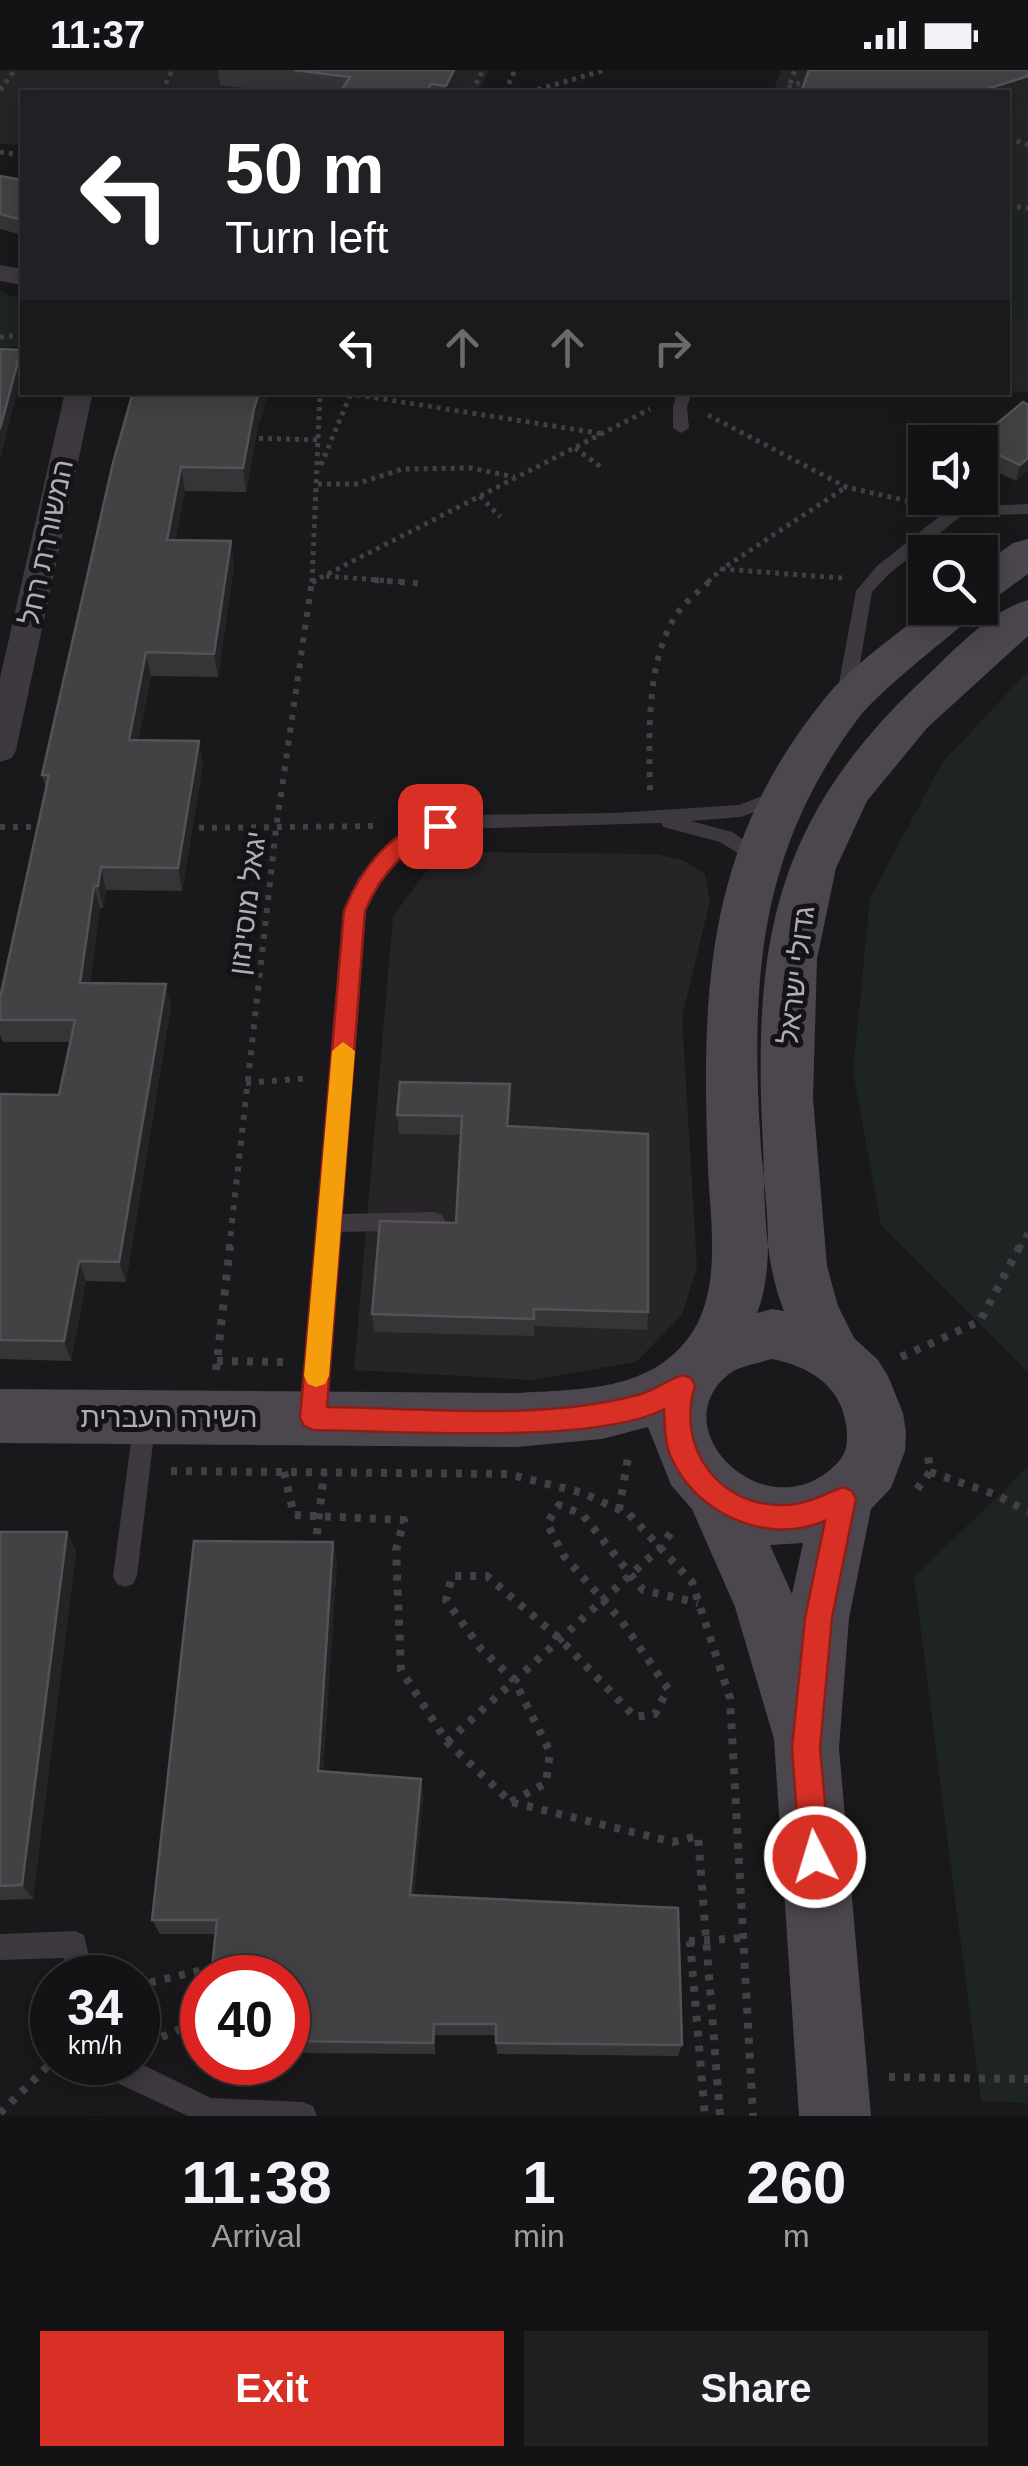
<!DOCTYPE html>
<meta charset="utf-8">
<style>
body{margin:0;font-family:Arial,"Noto Sans Hebrew",sans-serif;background:#202022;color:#f1f3f6;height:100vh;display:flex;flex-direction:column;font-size:38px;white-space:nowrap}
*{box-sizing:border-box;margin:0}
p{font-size:32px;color:#9d9ea0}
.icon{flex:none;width:55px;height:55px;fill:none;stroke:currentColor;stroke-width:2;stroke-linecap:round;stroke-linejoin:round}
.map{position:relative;height:2046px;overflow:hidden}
.drawer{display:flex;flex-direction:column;background:#131214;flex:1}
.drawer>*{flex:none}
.hud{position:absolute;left:20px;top:20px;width:990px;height:305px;border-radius:0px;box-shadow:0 5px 25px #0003,0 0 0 2px #323234;background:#202124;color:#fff;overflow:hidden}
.buttons{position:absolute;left:908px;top:355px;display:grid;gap:20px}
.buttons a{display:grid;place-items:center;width:90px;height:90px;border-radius:0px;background:#131214;box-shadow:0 5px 25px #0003,0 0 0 2px #323234;font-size:50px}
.speed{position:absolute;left:30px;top:1885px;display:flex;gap:20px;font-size:50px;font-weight:700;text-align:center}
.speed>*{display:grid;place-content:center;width:130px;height:130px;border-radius:50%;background:#131214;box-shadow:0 5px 25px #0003,0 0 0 2px #323234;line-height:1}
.speed small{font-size:25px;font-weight:400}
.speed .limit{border:15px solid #d22;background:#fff;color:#111}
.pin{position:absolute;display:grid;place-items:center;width:85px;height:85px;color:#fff;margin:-42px;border-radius:20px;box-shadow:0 5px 15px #0006}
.me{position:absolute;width:110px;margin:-55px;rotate:355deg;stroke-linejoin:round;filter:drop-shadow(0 0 8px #0008)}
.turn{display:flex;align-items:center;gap:35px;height:210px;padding:0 40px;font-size:45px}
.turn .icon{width:130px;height:130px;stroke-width:2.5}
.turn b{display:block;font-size:70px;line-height:85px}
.lanes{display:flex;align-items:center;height:95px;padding:0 40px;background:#0003;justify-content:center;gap:50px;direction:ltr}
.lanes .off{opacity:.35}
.eta{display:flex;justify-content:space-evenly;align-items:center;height:170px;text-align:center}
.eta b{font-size:60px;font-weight:800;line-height:70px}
.cta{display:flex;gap:20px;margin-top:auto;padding:20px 40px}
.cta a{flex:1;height:115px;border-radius:0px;background:#d93025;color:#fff;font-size:40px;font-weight:800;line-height:115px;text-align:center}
.cta a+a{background:#202022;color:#f1f3f6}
.status{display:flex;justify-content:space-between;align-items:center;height:70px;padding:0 50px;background:#131214;direction:ltr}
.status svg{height:28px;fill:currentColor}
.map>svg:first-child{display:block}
.built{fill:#262426}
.green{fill:#1e2424}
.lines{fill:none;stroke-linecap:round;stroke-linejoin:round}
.path-far2{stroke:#433f45;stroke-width:5;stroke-dasharray:4 5;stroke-linecap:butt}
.path-far1{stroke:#433f45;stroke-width:6;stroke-dasharray:5 8;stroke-linecap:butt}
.path{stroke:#433f45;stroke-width:8;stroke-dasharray:6 9;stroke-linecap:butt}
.lane{fill:#3d393e;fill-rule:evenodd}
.street{fill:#3d393e;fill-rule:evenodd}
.secondary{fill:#4c474e;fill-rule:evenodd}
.wall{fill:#363437}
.shaded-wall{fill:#252325}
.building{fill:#444145;stroke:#555257;stroke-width:2.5}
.route{fill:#d93025;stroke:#8d1f18;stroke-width:2.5}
.slow{fill:#f59e0b}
.labels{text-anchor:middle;stroke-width:10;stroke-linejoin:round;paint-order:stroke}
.street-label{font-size:28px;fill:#b3acb8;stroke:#141315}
</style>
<div class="status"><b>11:37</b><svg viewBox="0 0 49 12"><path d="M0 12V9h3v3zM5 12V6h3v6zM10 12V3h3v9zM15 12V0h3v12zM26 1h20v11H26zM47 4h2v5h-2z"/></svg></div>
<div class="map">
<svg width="1028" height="2046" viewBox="0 0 1028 2046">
<rect width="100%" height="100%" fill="#19181a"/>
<!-- built -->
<path class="built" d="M0,0H489L478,22H22V75L0,74Z
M781,0H1028V322L1008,321V22H773Z
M465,782L654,784L683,790L705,804L710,831L682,947L697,1197L682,1245L636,1292L531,1310L354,1300L393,846L425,803Z"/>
<!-- green -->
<path class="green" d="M1008,142L1028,145V250L1008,247Z
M0,221L22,230V277H0Z
M1028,601V1302L881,1155L853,1002L870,828L942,693Z
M1028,1397V2033L981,2031L914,1507Z"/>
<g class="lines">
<!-- path-far2 -->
<path class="path-far2" d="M788,18L811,8
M0,20L15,0
M162,22L172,0
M472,22L483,0
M505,22L515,0
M529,22L605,0
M787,22L795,0
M1008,68L1028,75
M0,82L22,85
M1008,136L1028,138
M0,267L22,265
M339,322L604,364
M708,345L846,417L921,434
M250,368L318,370
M575,378L601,397
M321,395L351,323
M318,414H356L403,399L470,398L515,407
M480,426L500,447
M326,506L404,512
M842,508L722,499L846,417
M312,512L650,339
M312,512L320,322
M708,512L722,499"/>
<!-- path-far1 -->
<path class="path-far1" d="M374,510L424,514
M312,512L316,510
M650,720C649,667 646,597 673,550C682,534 698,522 711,510
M0,757H44
M186,758L379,756
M246,1013L309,1008
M229,1179L276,759L312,510
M1019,1179L1028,1162"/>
<!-- path -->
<path class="path" d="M901,1287L980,1251L1020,1176
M217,1291L286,1292
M216,1300L230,1176
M171,1401L508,1404L583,1423L629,1444L692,1512L730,1628L753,2046
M284,1402L294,1445L404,1450L396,1480L401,1600L447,1672L511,1732L673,1772L698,1766L720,2046
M930,1402L997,1425L1028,1442
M917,1419L930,1402L928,1386
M619,1440L629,1382
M315,1479L324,1403
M447,1672L660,1478L675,1457
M511,1732L546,1713L550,1682L514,1610L481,1579L446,1530L452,1506H487L560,1569L635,1647L655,1644L668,1619L621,1550L563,1485L547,1453L559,1435L582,1444L643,1520L698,1533
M690,1871L705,2046
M674,1872L743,1868
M138,1941L152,1912L219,1896
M148,1973L187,1956L202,1928
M889,2007L1028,2009
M0,2043L52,1992"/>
<!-- lane -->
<path class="lane" d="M677,322H692L687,337L689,358L681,363L673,358V337Z
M1028,434V444L961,446L889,504L872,522L854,629L845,635L839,633L836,629L856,521L877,496L951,437Z
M783,718L789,719L792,724L789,729L741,747L691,751L732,762L763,783L766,788L763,793L757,795L720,772L663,757L661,753L460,759L425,765L373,816L364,841L340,1144L435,1142L442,1145L445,1151L442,1157L435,1160L339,1162L324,1346L321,1353L313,1356L305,1353L302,1346L346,841L358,808L414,754L420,752L460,745L614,743L739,735Z
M145,1339L153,1342L156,1349L137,1506L133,1514L125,1517L117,1514L113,1506L134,1349L137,1342Z
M75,1861L84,1865L94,1908H68L64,1888L0,1890V1864Z
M107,1992H137L211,2028L303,2032L313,2036L317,2046H188L119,2014Z"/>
<!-- street -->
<path class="street" d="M0,195L22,199V215L0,211Z
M65,322H93L16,680L12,688L0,692V608Z"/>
<!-- secondary -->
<path class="secondary" d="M1028,469V504L995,528L980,532V497L1013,473Z
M1028,530V566L927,658L867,731L836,798L817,889L813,1028L827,1196L838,1236L854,1268L878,1290L888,1306L903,1343L906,1362L905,1381L891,1418L871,1439L849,1548L839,1678L871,2046H799L774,1669L735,1537L692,1439L671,1415L648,1357L602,1369L517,1377L0,1373V1319L517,1323C579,1319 649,1322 689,1267C723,1221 710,1151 708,1097C701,918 706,773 826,627C852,595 897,565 929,538H976L970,548C939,576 880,619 857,650C760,780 751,906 760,1062C763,1119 778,1190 757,1243L772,1239L784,1241C763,1189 765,1131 763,1076C752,869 774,746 931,602C958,576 992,540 1028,530ZM772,1289C808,1296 841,1315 846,1355C848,1368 848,1381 839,1391C771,1467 658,1360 729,1304C739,1296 759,1293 772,1289ZM803,1473L792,1524L770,1475Z"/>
</g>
<!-- wall -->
<path class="wall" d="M218,0H468L456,22H277L220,15Z
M0,106L22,110V165L0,159Z
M257,362L246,422L185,421L175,470L231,471L234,495L218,607L151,606L138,670L203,694L182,821L106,820L103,838H100L90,913L171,936L126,1212L86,1211L71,1291L0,1289V1024L59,1025L71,972H3L0,965V928L46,718L42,705L113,393Z
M980,372L1028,400L1016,411L980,394Z
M510,1033L508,1056L648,1242L647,1260L534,1256V1266L374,1262L372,1244L456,1153L461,1065L399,1064L397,1045Z
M0,1462H67L76,1481L33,1829L0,1830Z
M333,1472L337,1491L323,1701L421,1709L423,1725L414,1825L682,1975L678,1986L497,1984L496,1965H435V1984L288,1983V1908L216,1864H160L152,1850Z"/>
<!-- shaded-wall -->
<path class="shaded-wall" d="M454,0H468L456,22H446V16Z
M1028,6V31L1008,38V22H978Z
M21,280L22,304L0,390V359Z
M259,322H269L257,362L246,422L243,398L254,339Z
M1028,388V400L1016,411L1020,395Z
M181,397L185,421L171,494L167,470Z
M231,471L234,495L218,607L214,584Z
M146,582L151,606L134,693L129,670Z
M199,671L203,694L182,821L178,798Z
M101,797L106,820L103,838L98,816Z
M94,816L100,838L87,935L80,913Z
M166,914L171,936L126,1212L119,1192Z
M79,1191L86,1211L71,1291L64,1271Z
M67,1462L76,1481L33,1829L22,1815Z
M333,1472L337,1491L322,1717L318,1701Z
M421,1709L423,1725L413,1839L410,1825Z"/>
<!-- building -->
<path class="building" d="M294,0H454L446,16L431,14L426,22H340L350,7Z
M809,0H1028V6L978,22H801Z
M0,106L22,110V150L0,144Z
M0,279L21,280L0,359Z
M133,322H259L254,339L243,398L181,397L167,470L231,471L214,584L146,582L129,670L199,671L178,798L101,797L98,816H94L80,913L166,914L119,1192L79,1191L64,1271L0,1270V1024L59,1025L75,950H0V928L49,705H42L113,393Z
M1023,332L1028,335V388L1020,395L980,376V372H975Z
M400,1012L510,1014L507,1056L648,1064V1242L534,1239V1249L372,1244L380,1151L456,1153L462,1046L397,1045Z
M0,1462H67L22,1815L0,1816Z
M194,1471L333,1472L318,1701L421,1709L410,1825L678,1838L682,1975L496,1973V1954H434L433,1973L288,1971V1908H211L217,1850H152Z"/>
<!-- route -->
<path class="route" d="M440,748L450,756L447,761C409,772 380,804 365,841L327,1337C426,1338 545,1351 641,1324C655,1320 668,1310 682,1305L691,1308L695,1316C676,1376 717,1436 783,1435C806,1435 822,1425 843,1417L852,1421L856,1429L832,1548L820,1678L830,1787L825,1798L815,1802L805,1798L800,1787L792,1678L805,1548L825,1451C766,1476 694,1443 670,1385C664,1371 665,1354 664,1339C597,1375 395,1361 313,1360L304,1356L300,1348L344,841C361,798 393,757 440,748Z"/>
<!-- slow -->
<path class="slow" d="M343,972L355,981L329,1306L325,1314L316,1317L308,1314L304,1306L332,981Z"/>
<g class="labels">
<!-- street labels -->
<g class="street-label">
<text transform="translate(46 472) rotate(-78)" y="10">המשוררת רחל</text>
<text transform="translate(247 833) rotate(-83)" y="10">יגאל מוסינזון</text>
<text transform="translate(796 905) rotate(-83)" y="10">גדולי ישראל</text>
<text x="169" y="1357">השירה העברית</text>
</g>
</g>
</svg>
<div class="buttons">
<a><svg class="icon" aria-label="sound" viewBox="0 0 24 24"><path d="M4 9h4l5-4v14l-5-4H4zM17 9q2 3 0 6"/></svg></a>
<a><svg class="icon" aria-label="search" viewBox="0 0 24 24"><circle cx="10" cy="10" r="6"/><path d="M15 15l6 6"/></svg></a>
</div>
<div class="speed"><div>34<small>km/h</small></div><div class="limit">40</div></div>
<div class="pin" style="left:440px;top:756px;background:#d93025"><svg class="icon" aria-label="arrive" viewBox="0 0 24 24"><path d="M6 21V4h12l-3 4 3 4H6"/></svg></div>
<svg class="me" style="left:815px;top:1787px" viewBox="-20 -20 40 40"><circle r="17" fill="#d93025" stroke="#fff" stroke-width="3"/><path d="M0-11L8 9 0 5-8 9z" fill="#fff"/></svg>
<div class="hud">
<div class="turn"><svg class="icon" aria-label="left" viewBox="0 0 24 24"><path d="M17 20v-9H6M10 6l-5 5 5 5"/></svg><div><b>50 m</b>Turn left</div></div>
<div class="lanes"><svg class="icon" aria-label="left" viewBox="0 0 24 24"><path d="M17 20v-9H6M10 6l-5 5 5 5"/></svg><svg class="icon off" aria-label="ahead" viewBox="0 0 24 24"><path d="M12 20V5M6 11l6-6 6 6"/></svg><svg class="icon off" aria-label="ahead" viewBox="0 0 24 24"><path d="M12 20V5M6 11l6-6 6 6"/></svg><svg class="icon off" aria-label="right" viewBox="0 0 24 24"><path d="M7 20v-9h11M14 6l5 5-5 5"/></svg></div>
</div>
</div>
<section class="drawer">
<div class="eta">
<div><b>11:38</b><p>Arrival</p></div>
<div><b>1</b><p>min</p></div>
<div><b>260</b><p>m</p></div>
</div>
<div class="cta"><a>Exit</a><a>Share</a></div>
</section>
